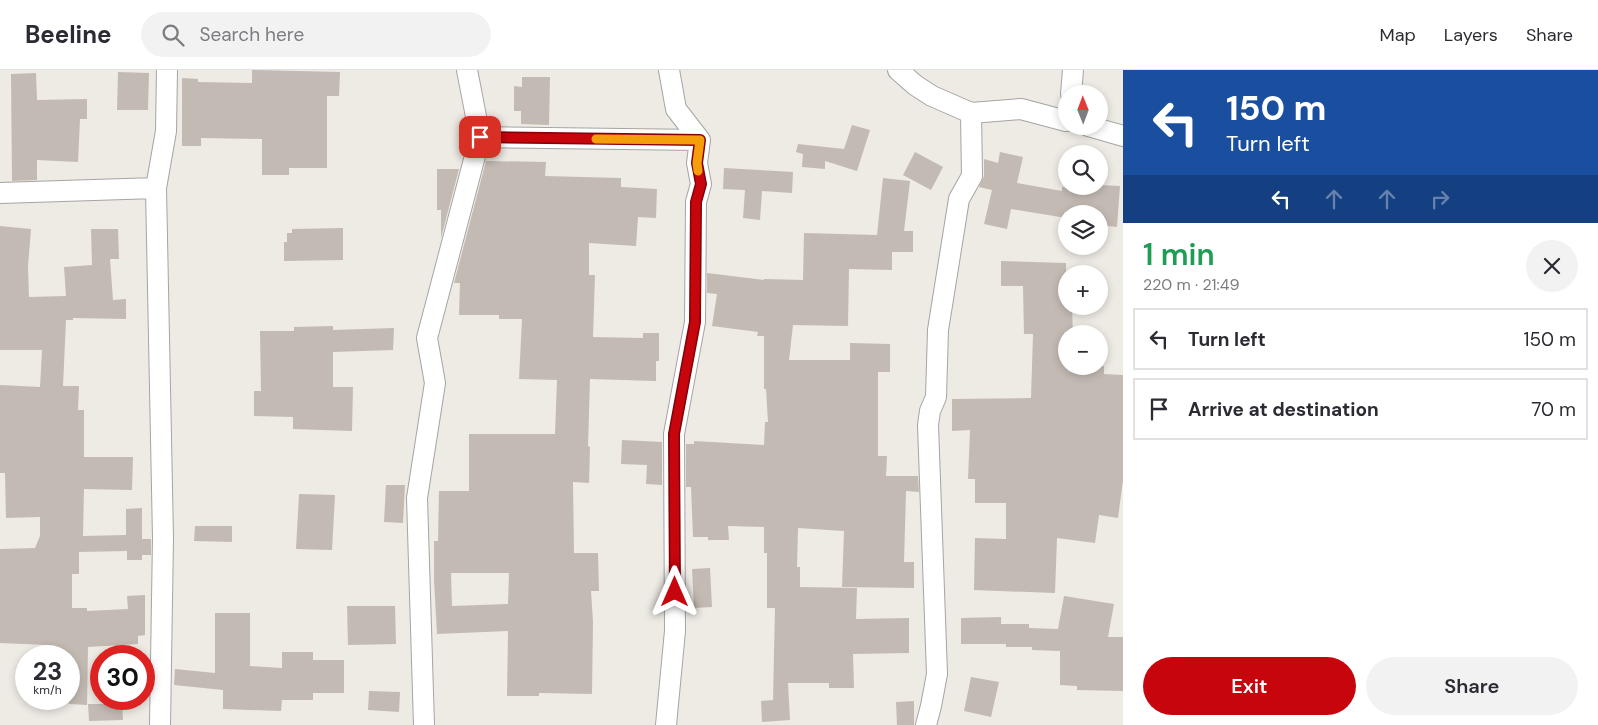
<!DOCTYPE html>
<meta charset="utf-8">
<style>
body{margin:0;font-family:"DM Sans",sans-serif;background:#f2f2f3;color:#2b2b33;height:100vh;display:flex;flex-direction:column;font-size:19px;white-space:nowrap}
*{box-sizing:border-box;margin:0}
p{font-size:16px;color:#7c7c81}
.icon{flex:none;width:28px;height:28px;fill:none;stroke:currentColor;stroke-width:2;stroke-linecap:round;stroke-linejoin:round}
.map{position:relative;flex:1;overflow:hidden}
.side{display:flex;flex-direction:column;background:#fff;width:475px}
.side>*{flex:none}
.guide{background:#1a4fa0;color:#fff;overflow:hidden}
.needle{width:32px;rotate:359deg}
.fabs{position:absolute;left:1058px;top:15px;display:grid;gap:10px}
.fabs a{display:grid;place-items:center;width:50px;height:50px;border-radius:50%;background:#fff;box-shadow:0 2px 8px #0003;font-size:25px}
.speed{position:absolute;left:15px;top:575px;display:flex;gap:10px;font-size:25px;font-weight:700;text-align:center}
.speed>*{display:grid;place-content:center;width:65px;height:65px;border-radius:50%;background:#fff;box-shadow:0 2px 8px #0003;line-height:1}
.speed small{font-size:12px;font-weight:400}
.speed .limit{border:8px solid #d22;background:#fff;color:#111}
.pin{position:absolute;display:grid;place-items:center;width:42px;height:42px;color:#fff;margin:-21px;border-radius:10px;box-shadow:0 2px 8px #0006}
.me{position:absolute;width:55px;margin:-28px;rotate:0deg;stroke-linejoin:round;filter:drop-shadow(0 0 4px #0008)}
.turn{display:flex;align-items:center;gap:18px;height:105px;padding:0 20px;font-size:22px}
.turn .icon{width:65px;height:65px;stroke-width:2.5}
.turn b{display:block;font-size:35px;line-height:42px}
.lanes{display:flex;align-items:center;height:48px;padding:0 20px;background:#0003;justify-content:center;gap:25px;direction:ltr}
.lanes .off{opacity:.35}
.round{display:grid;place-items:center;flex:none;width:52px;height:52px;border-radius:26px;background:#f2f2f3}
.head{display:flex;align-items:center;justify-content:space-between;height:85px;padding:0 20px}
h1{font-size:30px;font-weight:600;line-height:38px;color:#1e9e55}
.cta{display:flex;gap:10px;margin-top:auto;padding:10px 20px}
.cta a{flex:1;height:58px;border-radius:30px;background:#c6050d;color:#fff;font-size:20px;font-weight:600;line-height:58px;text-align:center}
.cta a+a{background:#f2f2f3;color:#2b2b33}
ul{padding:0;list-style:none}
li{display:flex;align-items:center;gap:15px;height:62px;margin:0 10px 8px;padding:0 10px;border:2px solid #e1e1e2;border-radius:0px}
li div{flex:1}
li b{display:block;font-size:19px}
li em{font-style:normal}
header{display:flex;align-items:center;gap:30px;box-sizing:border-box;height:70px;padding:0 25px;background:#fff;border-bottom:1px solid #e1e1e2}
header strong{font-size:24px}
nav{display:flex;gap:28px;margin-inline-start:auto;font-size:18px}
.search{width:350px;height:45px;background:#f2f2f3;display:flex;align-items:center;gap:12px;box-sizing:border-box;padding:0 18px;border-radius:28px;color:#7c7c81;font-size:19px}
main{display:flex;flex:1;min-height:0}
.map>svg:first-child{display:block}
.building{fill:#c3bab3;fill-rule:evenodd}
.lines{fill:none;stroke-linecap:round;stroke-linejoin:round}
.minor-casing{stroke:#a5a5a5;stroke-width:22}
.minor{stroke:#fff;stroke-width:20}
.route-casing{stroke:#810308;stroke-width:12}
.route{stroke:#c6050d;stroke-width:9}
.slow{stroke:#f59e0b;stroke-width:9}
</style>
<header>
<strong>Beeline</strong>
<div class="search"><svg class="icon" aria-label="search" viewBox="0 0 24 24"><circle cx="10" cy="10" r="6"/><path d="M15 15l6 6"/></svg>Search here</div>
<nav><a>Map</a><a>Layers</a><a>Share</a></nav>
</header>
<main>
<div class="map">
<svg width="1123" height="655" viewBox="0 0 1123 655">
<rect width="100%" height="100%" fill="#eeeae4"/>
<!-- building -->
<path class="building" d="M252,0L340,2L339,26H327V98H289V105H262V69L201,68V76H182V8L198,9V12L252,13Z
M118,2L149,3L148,40H117Z
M36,3L37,30L87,29V49H80L78,92L37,90V110L12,111L11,4Z
M522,7H550L549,55L521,54V41H514V16L522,17Z
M852,55L870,60L857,101L825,91V99L802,97L803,84L796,82L798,74L844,79Z
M915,82L943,97L931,120L903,105Z
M1000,82L1023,87L1017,113L1062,121V117L1093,119V116H1099V115L1120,116L1117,157L1099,155V144H1066V148L1011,139L1007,159L984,154L992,120L979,117L984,106V89L998,93Z
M486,91L546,92L545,106L621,108V117L657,119L656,148L638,147L636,176L589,173V205H595L593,267L643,268V263H659V291H656V311L590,309L588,376L590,377L589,413L573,412L574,483H598L599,521H591L593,552L592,624L539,623V626H507L508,561L437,564L434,510V471H438L439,421H469V364H555L557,310L519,309L522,249H499V245H459L460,213H454ZM451,503H509L508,534L452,536Z
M724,98L793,102L792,123L762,121L760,150L743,148L745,120L723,119Z
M437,99H459L441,168V140H437Z
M883,108L910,111L904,161H913V182H892V200L849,199L848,256L793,255L789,290H850V273L890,274V302H878V386H887L886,406H918L919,422L906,421L904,492H914V518L842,517L844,461L798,458L797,497H800V517L857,518L856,549L909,548V583L853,584L854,618H829V613H788L790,650L762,652L761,631L773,630L775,538H767V483H764V457L728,456L729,470H708V467H693L691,417H686V374H694V371L764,375L765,352H768L766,319H764V266H757L758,262L712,256L717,224L707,223V203L764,210V209L803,210L804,163L877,165Z
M0,156L31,159L28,196L29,227L66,226L64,197L92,195L91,159H118L119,189H110L113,230L126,229V249L73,248V250H66L63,316H79L78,340H84V387H133L132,420L84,419L83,466L126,465V439L142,438V469H151V485H142V490H127V481L79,482V504H72V538H87V541L128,539L127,526L145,525V565L138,566V574L88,577L87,635L69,634V586H47V575L0,573V479L35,478L40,466V447L6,448L5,403H0V315L40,317L42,280H0Z
M343,158V190L284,191V172H287V163H292V159Z
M1001,191L1066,193V236H1072L1073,264H1066V296H1104V304L1123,305V410L1118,448L1099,445L1095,473L1057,468L1055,523L974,520L975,468L1006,469V433H975V409H968L970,360L952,361V329L1031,328L1033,264H1024L1023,216H1001Z
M333,256V260L394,258L393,280L333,282V317H353L352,361L293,359V347L254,346V321H261L260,261H294V257Z
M622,370L662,372V415L646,414L647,395L621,394Z
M386,415H405L403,453L384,452Z
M299,424L335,425L332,480L296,479Z
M195,456H232V472L194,471Z
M710,498L712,537L694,538L692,499Z
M1064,526L1114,534L1108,567H1123V621L1077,620V616L1060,615V581L1032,580V577H1006V574H961V548L1001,547V554H1029V558L1058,559Z
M347,536H395L396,574L348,575Z
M215,543H250V596L282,598V582H313V590H344V623H313V630H282L281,641L223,639V620L174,615L175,599L215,603Z
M971,607L999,612L991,647L964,641Z
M369,621L400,622L399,642L368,640Z
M914,631V655H897L896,632Z
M88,634H122L123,650L89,651Z"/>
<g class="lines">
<!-- minor casing -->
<g class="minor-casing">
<path id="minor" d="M669,0L676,39L700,70
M898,0L915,15L932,26L971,43L1021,39L1066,51
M1071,24L1073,0
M1088,56L1123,66
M480,67L700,70L697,93L701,114L696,132L695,252L674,364L675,561L666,655
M0,123L156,118
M160,655L163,468L156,118L166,61L167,0
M424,655L417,428L435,313L427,268L480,67L467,0
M926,655L931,636L937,604L928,355L930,341L936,327L938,260L959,129L972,106L971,43"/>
</g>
<!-- minor -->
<use href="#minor" class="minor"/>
</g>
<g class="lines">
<!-- route casing -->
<g class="route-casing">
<path id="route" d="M480,67L700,70L697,93L701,114L696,132L695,252L674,364L675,522"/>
</g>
<!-- route -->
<use href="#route" class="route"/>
<!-- slow -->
<path class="slow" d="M596,69L700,70L697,93L698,101"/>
</g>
</svg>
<div class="fabs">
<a><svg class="needle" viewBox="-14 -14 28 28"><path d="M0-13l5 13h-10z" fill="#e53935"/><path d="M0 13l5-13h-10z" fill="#7c7c81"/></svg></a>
<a><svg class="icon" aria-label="search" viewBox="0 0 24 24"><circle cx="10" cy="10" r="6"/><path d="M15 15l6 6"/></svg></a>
<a><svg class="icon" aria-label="layers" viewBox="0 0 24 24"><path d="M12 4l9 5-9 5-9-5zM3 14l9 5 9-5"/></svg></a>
<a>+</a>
<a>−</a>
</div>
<div class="speed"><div>23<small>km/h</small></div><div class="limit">30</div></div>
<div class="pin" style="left:480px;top:67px;background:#d93025"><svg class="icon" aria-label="arrive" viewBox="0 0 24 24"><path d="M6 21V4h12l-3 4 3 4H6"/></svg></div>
<svg class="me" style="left:675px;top:522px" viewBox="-20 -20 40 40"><path d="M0-17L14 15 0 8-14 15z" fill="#c6050d" stroke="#fff" stroke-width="4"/></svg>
</div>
<section class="side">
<div class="guide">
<div class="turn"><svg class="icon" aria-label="left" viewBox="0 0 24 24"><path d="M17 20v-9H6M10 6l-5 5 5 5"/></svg><div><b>150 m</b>Turn left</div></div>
<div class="lanes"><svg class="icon" aria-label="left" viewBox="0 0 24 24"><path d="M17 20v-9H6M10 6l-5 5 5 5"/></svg><svg class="icon off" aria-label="ahead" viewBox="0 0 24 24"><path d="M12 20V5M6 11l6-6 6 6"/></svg><svg class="icon off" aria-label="ahead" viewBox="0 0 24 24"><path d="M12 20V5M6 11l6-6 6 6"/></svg><svg class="icon off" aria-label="right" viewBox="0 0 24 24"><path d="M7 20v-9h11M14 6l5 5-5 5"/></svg></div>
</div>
<div class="head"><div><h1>1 min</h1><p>220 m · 21:49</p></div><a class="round"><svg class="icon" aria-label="close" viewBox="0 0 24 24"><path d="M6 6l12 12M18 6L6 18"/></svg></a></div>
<ul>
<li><svg class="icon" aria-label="left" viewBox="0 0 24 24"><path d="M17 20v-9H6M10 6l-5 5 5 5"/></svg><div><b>Turn left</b></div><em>150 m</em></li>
<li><svg class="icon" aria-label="arrive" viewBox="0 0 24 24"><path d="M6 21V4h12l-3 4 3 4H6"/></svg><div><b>Arrive at destination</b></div><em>70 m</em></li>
</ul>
<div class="cta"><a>Exit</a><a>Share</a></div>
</section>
</main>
